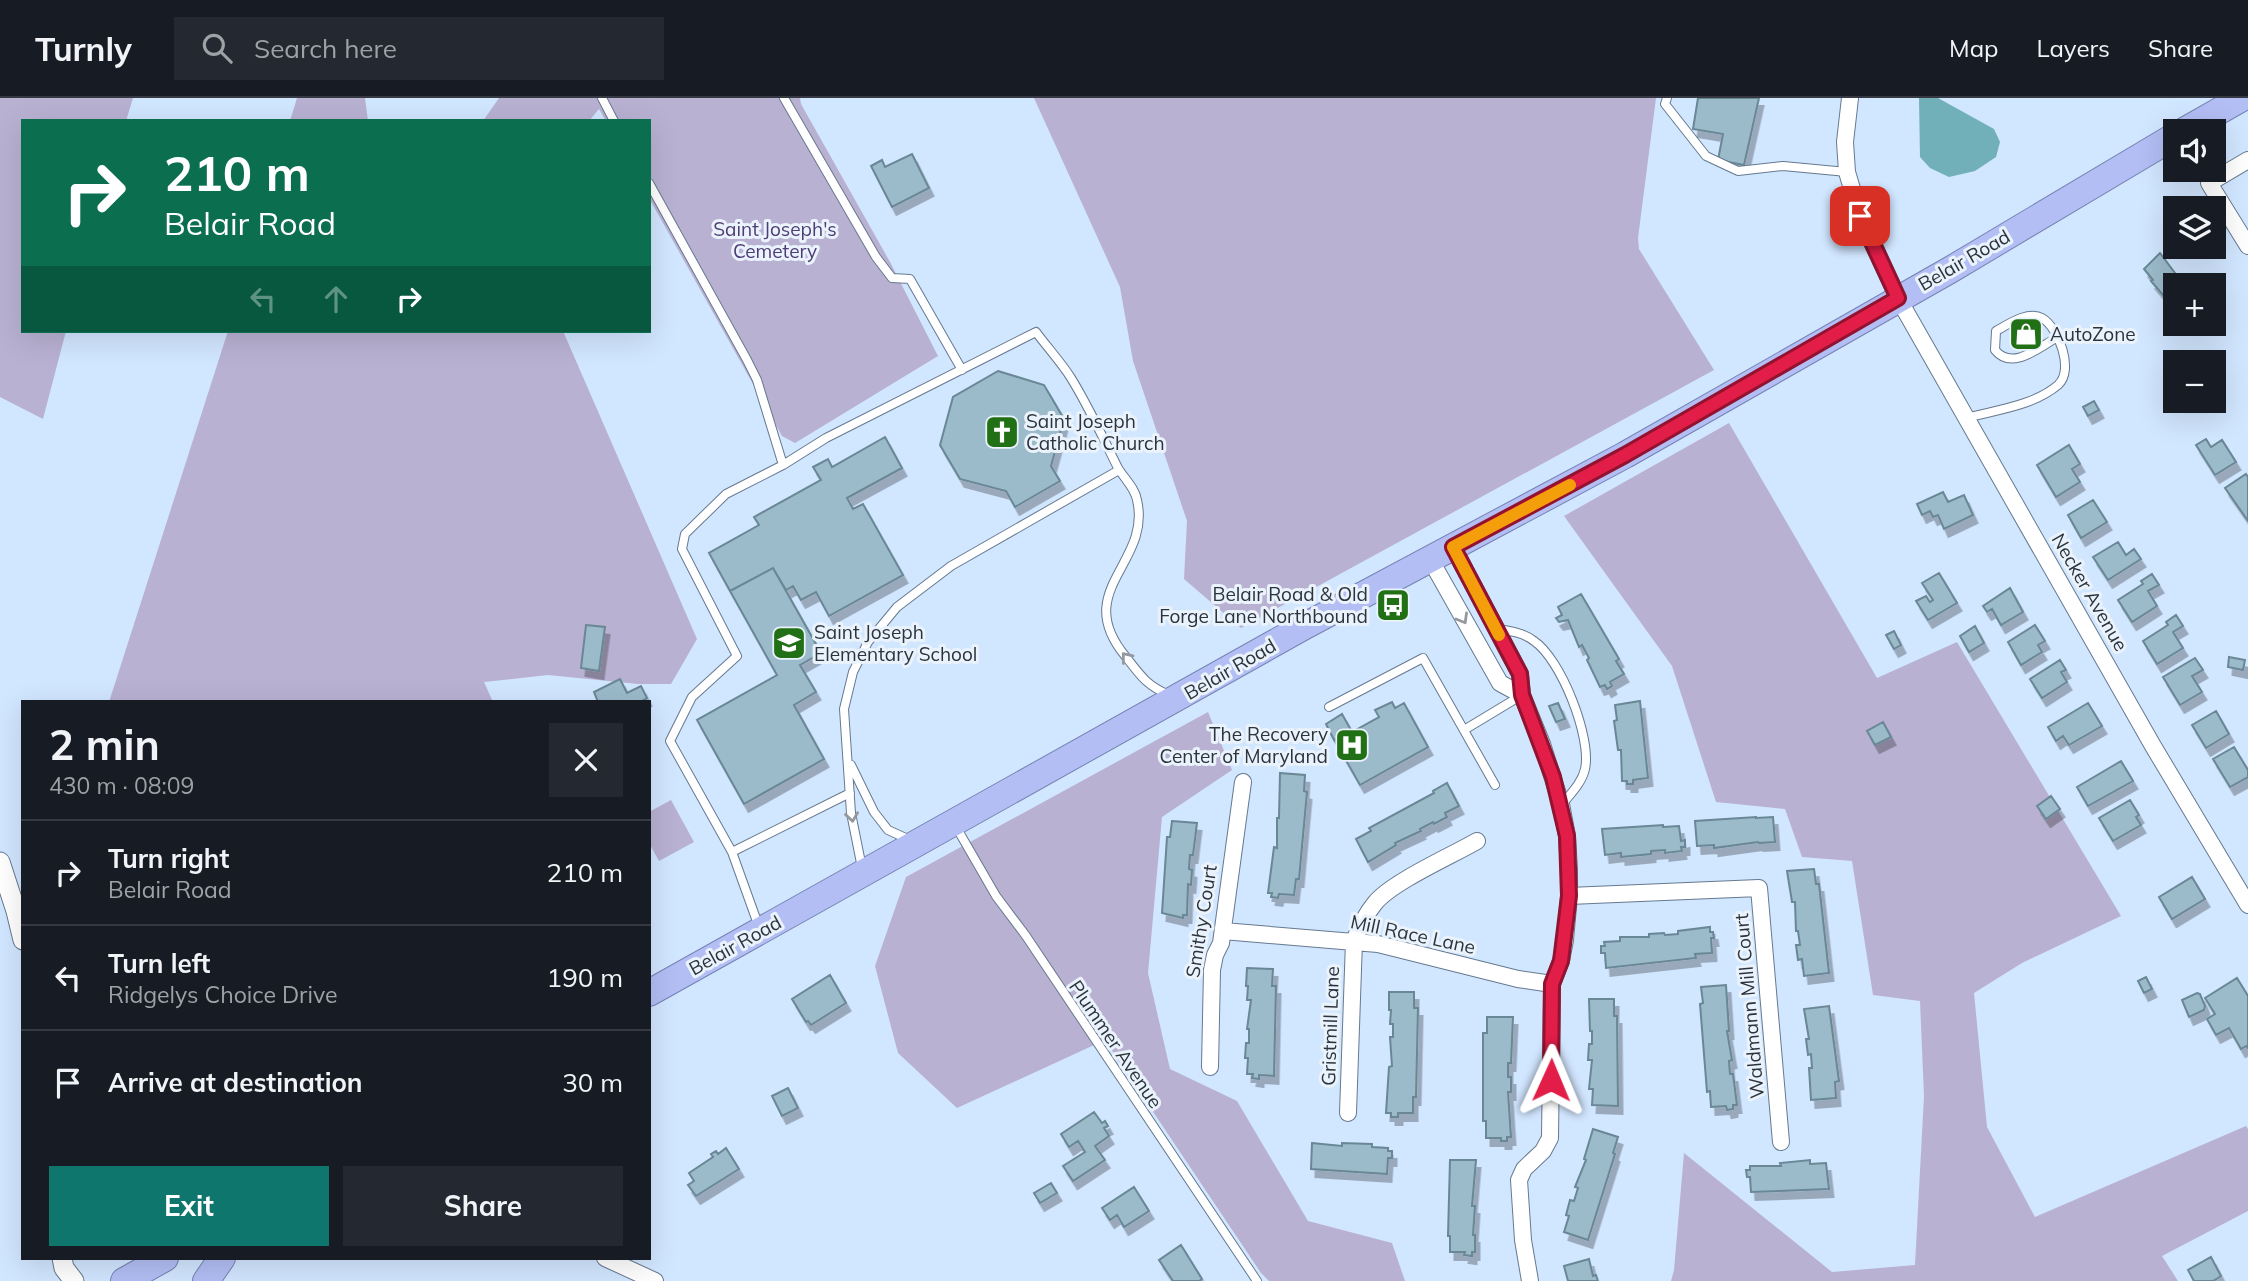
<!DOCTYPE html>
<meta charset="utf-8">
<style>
body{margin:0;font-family:Mulish,sans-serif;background:#242831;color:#f1f3f6;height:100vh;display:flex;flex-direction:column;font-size:26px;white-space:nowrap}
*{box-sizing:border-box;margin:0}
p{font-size:23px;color:#9ea1a6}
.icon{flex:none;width:38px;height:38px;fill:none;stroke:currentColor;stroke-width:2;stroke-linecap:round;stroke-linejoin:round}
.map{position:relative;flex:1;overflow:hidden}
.details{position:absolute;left:21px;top:602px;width:630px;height:560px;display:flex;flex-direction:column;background:#171b24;border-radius:0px;box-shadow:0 7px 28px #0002}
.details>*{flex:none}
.hud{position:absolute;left:21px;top:21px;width:630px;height:214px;border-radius:0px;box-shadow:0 7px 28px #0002;background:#0b6e4f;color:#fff;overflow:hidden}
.fabs{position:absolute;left:2163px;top:21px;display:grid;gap:14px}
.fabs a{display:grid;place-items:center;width:63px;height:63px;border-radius:0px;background:#171b24;box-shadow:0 7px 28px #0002;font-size:35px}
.pin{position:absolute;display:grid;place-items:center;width:60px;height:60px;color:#fff;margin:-30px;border-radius:14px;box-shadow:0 4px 10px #0006}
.me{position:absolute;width:77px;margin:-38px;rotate:1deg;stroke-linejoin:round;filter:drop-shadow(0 0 5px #0008)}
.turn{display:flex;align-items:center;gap:24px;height:147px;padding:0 28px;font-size:32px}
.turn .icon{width:91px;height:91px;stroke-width:2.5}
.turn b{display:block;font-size:49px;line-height:60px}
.lanes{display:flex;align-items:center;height:66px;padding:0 28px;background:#0003;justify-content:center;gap:35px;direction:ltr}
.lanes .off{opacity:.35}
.round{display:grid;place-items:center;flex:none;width:74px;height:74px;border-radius:0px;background:#242831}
.summary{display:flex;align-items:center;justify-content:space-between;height:119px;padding:0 28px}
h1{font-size:42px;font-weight:700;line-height:52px}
.action{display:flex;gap:14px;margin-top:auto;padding:14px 28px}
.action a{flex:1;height:80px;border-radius:0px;background:#0f766e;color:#fff;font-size:28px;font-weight:700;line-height:80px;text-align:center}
.action a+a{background:#242831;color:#f1f3f6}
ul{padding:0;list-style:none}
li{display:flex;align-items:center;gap:21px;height:105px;padding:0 28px;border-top:2px solid #363941}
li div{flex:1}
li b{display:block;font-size:26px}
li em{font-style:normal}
header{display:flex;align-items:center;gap:42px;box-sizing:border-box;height:98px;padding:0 35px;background:#171b24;border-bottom:2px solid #363941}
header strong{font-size:33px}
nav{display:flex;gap:38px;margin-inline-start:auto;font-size:24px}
.search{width:490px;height:63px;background:#242831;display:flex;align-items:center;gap:18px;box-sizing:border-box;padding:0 24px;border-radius:0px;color:#9ea1a6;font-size:26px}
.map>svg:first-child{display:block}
.green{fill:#b9b1d2}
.water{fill:#72b0b9}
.building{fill:#9bbaca;stroke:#698795;stroke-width:2;filter:url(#shadow)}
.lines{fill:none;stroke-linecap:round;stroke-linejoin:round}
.service-casing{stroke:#66798f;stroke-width:10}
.minor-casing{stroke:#66798f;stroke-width:18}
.tertiary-casing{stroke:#66798f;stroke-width:21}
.trunk-casing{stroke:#7683b2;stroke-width:28}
.service{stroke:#fff;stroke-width:8}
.minor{stroke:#fff;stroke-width:16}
.tertiary{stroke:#fff;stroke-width:19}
.trunk{stroke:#b2bef4;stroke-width:26}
.oneway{stroke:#95999e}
.route-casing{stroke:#92132f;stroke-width:18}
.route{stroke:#e11d48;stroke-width:12}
.slow{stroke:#f59e0b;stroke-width:12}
.labels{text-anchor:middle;stroke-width:6;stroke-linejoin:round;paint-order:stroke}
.park-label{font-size:19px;fill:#4e3c75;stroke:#eaf2fc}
.street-label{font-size:19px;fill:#2b333d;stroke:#eaf2fc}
.poi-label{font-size:19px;fill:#2b333d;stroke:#eaf2fc;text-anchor:start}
</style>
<header>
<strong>Turnly</strong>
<div class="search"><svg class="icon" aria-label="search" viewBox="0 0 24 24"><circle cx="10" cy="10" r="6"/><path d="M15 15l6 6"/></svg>Search here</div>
<nav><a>Map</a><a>Layers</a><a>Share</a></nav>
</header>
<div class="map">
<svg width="2248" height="1183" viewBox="0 0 2248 1183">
<defs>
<filter id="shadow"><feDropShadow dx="4.5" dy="8" stdDeviation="0" flood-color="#0004"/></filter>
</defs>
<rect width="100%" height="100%" fill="#d1e6ff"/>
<!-- green -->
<path class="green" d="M0,0H133L126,23H23V233H66L43,321L0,299Z
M297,0H365L368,23H290Z
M499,0H800L801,6L890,164L938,258L795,345L782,338L649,100V23H606L599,11L589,23H483Z
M1034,0H1656L1638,140L1639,151L1714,272L1241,530L1184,481L1187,423L1133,263L1120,189Z
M228,233H563L697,541L671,586H638L548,577L484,584L493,604H109Z
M1729,325L1877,580L1957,544L2121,818L2022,865L1974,895L1987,1029L2035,1119L2246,1028L2248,1031V1113L2162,1158L2178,1183H1671L1674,1172L1684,1055L1832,1174L1915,1167L1924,998L1920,903L1873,897L1852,763L1802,759L1785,711L1716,704L1672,568L1564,418Z
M1208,614L1232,672L1162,719L1148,875L1170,971L1237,1003L1308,1123L1392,1145L1405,1183H1269L1261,1175L1105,942L957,1010L898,955L875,868L906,779Z
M671,702L694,744L659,763L649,745V714Z"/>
<!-- water -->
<path class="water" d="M1919,0H1938L1994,31L2000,44L1996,59L1975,73L1949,79L1930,70L1920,59Z"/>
<!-- building -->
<path class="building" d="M1698,0H1759L1744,67L1718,62L1723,36L1693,31Z
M912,56L929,90L892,109L871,68L882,62L885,69Z
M2160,155L2184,187H2175V198L2168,203L2151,183L2153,182L2144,171Z
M998,273L1044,287L1064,321L1051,368L1060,383L1015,409L1006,393L960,381L940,347L953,299Z
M2094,303L2099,312L2088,318L2083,309Z
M885,339L902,370L847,400L853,411L863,406L903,477L829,518L816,494L801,502L793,488L786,492L773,470L730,493L709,455L759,427L754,419L821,382L813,369L828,361L832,369Z
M2206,341L2211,349L2222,342L2236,364L2215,377L2196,347Z
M2069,347L2080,366L2072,371L2080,384L2056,399L2037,367Z
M2246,376L2248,379V423L2225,390Z
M1943,394L1948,404L1964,397L1973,417L1944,431L1938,417L1933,419L1930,413L1922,417L1917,406Z
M2093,402L2107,424L2081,440L2068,417Z
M2118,444L2126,457L2134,451L2141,461L2108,482L2093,459Z
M773,470L821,555L800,567L816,594L794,607L824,661L744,706L697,622L777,577L730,493Z
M1939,475L1957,505L1928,522L1916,503L1926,498L1930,504L1933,502L1922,485Z
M2152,476L2159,487L2148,493L2157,508L2132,524L2118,502L2143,486L2141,483Z
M2010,490L2023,514L2001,527L1992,511L1987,514L1983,508Z
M1581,496L1619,561L1616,563L1624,576L1610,584L1612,588L1607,591L1605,587L1600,589L1587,562L1589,560L1582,547L1579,549L1568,522L1559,524L1556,520L1562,517L1558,509Z
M2176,517L2183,528L2173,534L2183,550L2157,566L2143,543L2168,527L2166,524Z
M586,527L605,529L599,573L581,570Z
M2035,527L2045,543L2038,547L2042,554L2021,567L2008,544Z
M1975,528L1984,545L1969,554L1960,538Z
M1894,533L1901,547L1894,551L1886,537Z
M2229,559L2245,562L2243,572L2228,569Z
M2195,560L2203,572L2192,578L2202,594L2180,607L2163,579Z
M2060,562L2066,572L2061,574L2067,584L2042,600L2030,581Z
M620,581L627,595L641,588L647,600L640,604H598L594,594Z
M1640,603L1648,680L1633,682V686H1627V683H1622L1621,652H1618L1614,623L1617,622L1615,607Z
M1392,604L1395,610L1404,605L1428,649L1360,687L1335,643L1341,639L1334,642L1326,626L1342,616L1352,634L1379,619L1375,612Z
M1558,605L1565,621L1556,624L1549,608Z
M2088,605L2102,628L2069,647L2063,638L2056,643L2048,629Z
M2216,613L2229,636L2206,650L2192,627Z
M1883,624L1891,639L1875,647L1867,633Z
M2234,649L2248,672V679L2230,689L2213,661Z
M2121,663L2133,683L2088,708L2077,689Z
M1280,675L1305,677L1304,693L1307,694L1299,781H1296L1294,797L1279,796L1278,800L1271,799L1272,795H1268L1274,749L1277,750V720H1279Z
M1447,685L1459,708L1445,715L1447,719L1434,726L1433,724L1420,731L1421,733L1395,745L1396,747L1368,764L1356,741L1371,733L1369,730L1434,695L1433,693Z
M2051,698L2060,711L2046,721L2037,708Z
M2130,702L2139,717L2136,719L2141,727L2113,743L2099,720Z
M1756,719V720L1773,719L1775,744L1759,745L1758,744L1714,750V747L1697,748L1695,723Z
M1172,723L1197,725L1193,757H1190L1189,771L1192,772L1191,787L1188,786L1187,817H1183V820L1162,815L1167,739H1170Z
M1663,727V729L1679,728L1681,743L1685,742V749H1681L1682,753L1665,755V752L1651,753V756L1621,759V755L1605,757L1602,731Z
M1814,771L1816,786H1819L1829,875L1804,878L1802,861L1798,862L1796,847H1800L1798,833H1796L1795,804H1792L1787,773Z
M2192,779L2205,801L2172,821L2159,799Z
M1710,829V834H1713L1714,840H1711L1712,855L1695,856L1696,860L1606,870L1605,855H1601V848H1605L1604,844L1620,843V839H1649V836L1664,835L1665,837L1678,836V833Z
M1247,870L1273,871L1272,888H1276L1274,978L1259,977V981L1252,980L1253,976H1247L1248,960H1245L1246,945H1249V931H1247L1251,902H1247L1248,888H1246Z
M830,877L846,905L811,927L808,923L806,924L792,901Z
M2146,879L2152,891L2144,895L2138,883Z
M2237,880L2248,898V950L2246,948L2241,951L2229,930L2216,937L2207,921L2215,916L2205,900Z
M1726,887L1729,933H1727L1732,962L1729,963L1730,976H1733L1737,1007H1733V1011L1727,1012L1726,1008L1711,1009L1710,993L1707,994L1700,906L1703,905L1701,889Z
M1389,894H1414V910H1418L1416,999H1413V1015H1398V1019H1391V1015H1386L1389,969L1392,968L1390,939H1393V926H1390L1391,912H1389Z
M2197,895L2200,896L2205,908L2204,912L2189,919L2182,902Z
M1589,901H1614V918H1617L1618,1008L1592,1007L1593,991H1589L1592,962H1588L1589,946H1592V933H1590Z
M1829,908L1839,983L1835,984L1836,1000L1811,1002L1809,970H1812L1811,956L1808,957L1806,941H1809L1804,911Z
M1487,919H1513L1511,965H1508V979H1511V994H1508L1511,1039H1507V1043H1501V1040H1486V1023H1483V935H1487Z
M788,990L798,1010L782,1018L772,998Z
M1094,1014L1102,1025L1105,1023L1108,1028L1104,1030L1109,1038L1095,1048L1105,1062L1073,1083L1063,1068L1085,1054L1078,1043L1069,1049L1061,1036Z
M1593,1031L1618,1039L1613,1055L1615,1056L1588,1142L1564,1134L1569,1118L1566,1117L1570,1102L1574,1103L1578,1090L1575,1089L1586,1062L1584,1061Z
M1312,1045L1342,1048V1045L1372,1046V1049L1388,1050V1053H1392V1060H1388L1387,1076L1311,1071Z
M726,1050L739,1071L696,1098L688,1087L694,1083L689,1075L713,1059L711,1056L716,1053L718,1056Z
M1450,1062H1476L1472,1108H1475L1473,1137H1475V1154H1472V1158L1464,1157L1465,1154H1450V1138H1448Z
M1810,1062V1066L1826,1065L1829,1091L1751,1094L1750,1079H1747L1746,1072H1750V1068H1781L1780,1065Z
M1051,1085L1057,1095L1040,1105L1034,1095Z
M1134,1089L1149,1113L1124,1129L1117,1117L1110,1122L1102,1110Z
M1181,1147L1202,1181L1199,1183H1173L1159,1162Z
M2211,1159L2221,1178L2213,1183H2194L2188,1172Z
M1589,1161L1593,1178L1596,1177L1598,1183H1568L1564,1168Z"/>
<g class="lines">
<!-- service casing -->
<g class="service-casing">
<path id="service" d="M602,0L614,23
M784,0L876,159L892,180L910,181L962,272
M1667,0L1665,6L1706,58L1738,73L1783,68L1847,74
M649,85L747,262L757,282L783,367
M1966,320C1996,312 2033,308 2058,287C2075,272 2058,229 2042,220C2028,212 2007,227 1996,233L1995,252C2012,273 2038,250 2056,240
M1498,531C1511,533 1524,535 1534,543C1561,561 1592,640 1585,671C1582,685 1570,696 1561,708
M1329,609L1423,560L1495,687
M1464,632L1522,597
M851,667L874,714L888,732L910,742
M955,727L996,798L1026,838L1257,1183
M732,754L850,695
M862,770L851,715L844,611L853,574L868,544L897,509L951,468L1119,372
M759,829L732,754L670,643L692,599L737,558L682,451L685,436L726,396L783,367L826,340L1036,234C1047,249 1061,264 1071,280C1089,309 1103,340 1118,370C1124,380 1135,390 1137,402C1152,466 1070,492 1126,559C1141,578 1146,587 1169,597"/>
</g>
<!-- minor casing -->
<g class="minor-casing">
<path id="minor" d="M1850,0L1845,44L1847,74L1860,118L1898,200L2153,648L2248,807
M2248,62L2209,85L2248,148
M1453,449L1520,576L1522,597L1542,646L1561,706L1567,738L1569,771V798L1565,842L1561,863L1552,886L1550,1040L1543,1053L1524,1071L1519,1082L1523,1142L1530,1183
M1430,461L1500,585L1522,597
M1569,798L1759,790L1781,1044
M1223,833L1378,846L1518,881L1552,886
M1210,969L1212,872L1215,857L1221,845L1243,684
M1348,1015L1354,843C1360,829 1365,817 1375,805C1392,784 1451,758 1477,743
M605,1160L655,1183"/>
</g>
<!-- tertiary casing -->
<g class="tertiary-casing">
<path id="tertiary" d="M0,764L16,813L23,842
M62,1160L64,1170L74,1183"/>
</g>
<!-- trunk casing -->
<g class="trunk-casing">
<path id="trunk" d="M2184,33L2242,0
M649,895L1303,529L1625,357L1950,172L2175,38
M124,1183L165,1160
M206,1183L222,1160"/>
</g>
<!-- service -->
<use href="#service" class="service"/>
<!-- minor -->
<use href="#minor" class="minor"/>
<!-- tertiary -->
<use href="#tertiary" class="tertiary"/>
<!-- trunk -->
<use href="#trunk" class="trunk"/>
</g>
<!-- one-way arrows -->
<defs><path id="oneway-chevron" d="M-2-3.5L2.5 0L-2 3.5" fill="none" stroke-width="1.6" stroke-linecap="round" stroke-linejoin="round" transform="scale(1.75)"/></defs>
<g class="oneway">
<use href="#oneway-chevron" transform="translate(1463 521) rotate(60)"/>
<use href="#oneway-chevron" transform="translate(1126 559) rotate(-129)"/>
<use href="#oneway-chevron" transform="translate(852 719) rotate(82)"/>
</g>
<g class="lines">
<!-- route casing -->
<g class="route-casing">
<path id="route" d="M1551,982L1552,886L1561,863L1569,798L1567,738L1553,679L1522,597L1520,576L1453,449L1625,357L1898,200L1860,118"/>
</g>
<!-- route -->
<use href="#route" class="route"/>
<!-- slow -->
<path class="slow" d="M1499,537L1453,449L1570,387"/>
</g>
<!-- icons -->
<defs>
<g id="shop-square" transform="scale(1.75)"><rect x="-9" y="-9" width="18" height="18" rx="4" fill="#227016" stroke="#eaf2fc"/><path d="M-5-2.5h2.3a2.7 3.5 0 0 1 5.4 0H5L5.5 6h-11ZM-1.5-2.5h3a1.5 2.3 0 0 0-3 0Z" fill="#fff"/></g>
<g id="church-square" transform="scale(1.75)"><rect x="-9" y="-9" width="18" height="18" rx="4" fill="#227016" stroke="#eaf2fc"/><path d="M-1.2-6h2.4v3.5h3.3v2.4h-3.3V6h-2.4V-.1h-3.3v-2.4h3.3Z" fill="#fff"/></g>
<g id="bus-square" transform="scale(1.75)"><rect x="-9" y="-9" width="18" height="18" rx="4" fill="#227016" stroke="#eaf2fc"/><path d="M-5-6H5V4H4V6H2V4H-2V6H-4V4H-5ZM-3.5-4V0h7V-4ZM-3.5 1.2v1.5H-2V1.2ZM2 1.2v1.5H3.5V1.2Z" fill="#fff"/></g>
<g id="school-square" transform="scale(1.75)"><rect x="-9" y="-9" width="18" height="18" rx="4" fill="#227016" stroke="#eaf2fc"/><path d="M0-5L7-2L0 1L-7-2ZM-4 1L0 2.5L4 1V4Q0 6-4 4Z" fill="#fff"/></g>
<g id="hospital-square" transform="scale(1.75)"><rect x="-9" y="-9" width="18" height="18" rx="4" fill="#227016" stroke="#eaf2fc"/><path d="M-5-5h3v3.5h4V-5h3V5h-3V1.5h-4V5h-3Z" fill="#fff"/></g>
</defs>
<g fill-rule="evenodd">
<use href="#shop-square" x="2026" y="236"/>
<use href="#church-square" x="1002" y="334"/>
<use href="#bus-square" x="1393" y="507"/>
<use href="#school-square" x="789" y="545"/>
<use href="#hospital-square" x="1352" y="647"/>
</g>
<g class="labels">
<!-- park labels -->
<g class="park-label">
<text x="775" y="138">Saint Joseph's<tspan x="775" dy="22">Cemetery</tspan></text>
</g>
<!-- street labels -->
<g class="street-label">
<text transform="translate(1964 162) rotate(-30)" y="7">Belair Road</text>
<text transform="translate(2090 494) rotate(60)" y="7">Necker Avenue</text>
<text transform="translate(1230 571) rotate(-30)" y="7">Belair Road</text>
<text transform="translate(1201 823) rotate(-81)" y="7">Smithy Court</text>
<text transform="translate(1413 836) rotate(12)" y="7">Mill Race Lane</text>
<text transform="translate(735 847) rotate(-29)" y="7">Belair Road</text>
<text transform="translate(1749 908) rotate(-95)" y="7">Waldmann Mill Court</text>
<text transform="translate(1330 928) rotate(-88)" y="7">Gristmill Lane</text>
<text transform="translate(1116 946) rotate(56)" y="7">Plummer Avenue</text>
</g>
<!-- poi labels -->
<g class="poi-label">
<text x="2050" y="243">AutoZone</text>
<text x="1026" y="330">Saint Joseph<tspan x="1026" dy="22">Catholic Church</tspan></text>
<text x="1368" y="503" text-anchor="end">Belair Road &amp; Old<tspan x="1368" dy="22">Forge Lane Northbound</tspan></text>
<text x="814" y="541">Saint Joseph<tspan x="814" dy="22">Elementary School</tspan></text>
<text x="1328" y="643" text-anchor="end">The Recovery<tspan x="1328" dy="22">Center of Maryland</tspan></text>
</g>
</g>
</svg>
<div class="fabs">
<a><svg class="icon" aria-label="sound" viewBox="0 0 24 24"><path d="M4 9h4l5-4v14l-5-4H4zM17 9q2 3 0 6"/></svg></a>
<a><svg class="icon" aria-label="layers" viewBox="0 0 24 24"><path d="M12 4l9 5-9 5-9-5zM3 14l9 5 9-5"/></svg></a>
<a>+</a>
<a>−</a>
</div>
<div class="pin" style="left:1860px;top:118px;background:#d93025"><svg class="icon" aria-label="arrive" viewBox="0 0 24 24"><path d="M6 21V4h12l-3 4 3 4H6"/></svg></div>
<svg class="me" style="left:1551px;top:982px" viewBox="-20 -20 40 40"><path d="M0-17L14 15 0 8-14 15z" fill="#e11d48" stroke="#fff" stroke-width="4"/></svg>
<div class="hud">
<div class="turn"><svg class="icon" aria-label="right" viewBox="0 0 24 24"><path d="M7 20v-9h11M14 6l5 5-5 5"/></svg><div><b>210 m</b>Belair Road</div></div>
<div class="lanes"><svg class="icon off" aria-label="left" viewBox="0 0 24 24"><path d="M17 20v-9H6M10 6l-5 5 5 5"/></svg><svg class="icon off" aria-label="ahead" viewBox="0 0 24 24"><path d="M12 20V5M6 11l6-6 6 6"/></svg><svg class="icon" aria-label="right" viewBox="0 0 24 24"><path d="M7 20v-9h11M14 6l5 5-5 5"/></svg></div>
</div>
<section class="details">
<div class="summary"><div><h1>2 min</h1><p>430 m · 08:09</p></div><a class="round"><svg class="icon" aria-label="close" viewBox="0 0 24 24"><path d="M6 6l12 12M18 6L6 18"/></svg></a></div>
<ul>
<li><svg class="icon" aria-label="right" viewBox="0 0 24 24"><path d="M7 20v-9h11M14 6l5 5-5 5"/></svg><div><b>Turn right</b><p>Belair Road</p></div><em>210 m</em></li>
<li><svg class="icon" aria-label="left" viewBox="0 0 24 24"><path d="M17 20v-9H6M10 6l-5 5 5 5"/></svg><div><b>Turn left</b><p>Ridgelys Choice Drive</p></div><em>190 m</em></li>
<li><svg class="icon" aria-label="arrive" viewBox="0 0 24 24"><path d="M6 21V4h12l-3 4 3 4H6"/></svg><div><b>Arrive at destination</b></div><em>30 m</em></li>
</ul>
<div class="action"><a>Exit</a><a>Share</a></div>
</section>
</div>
